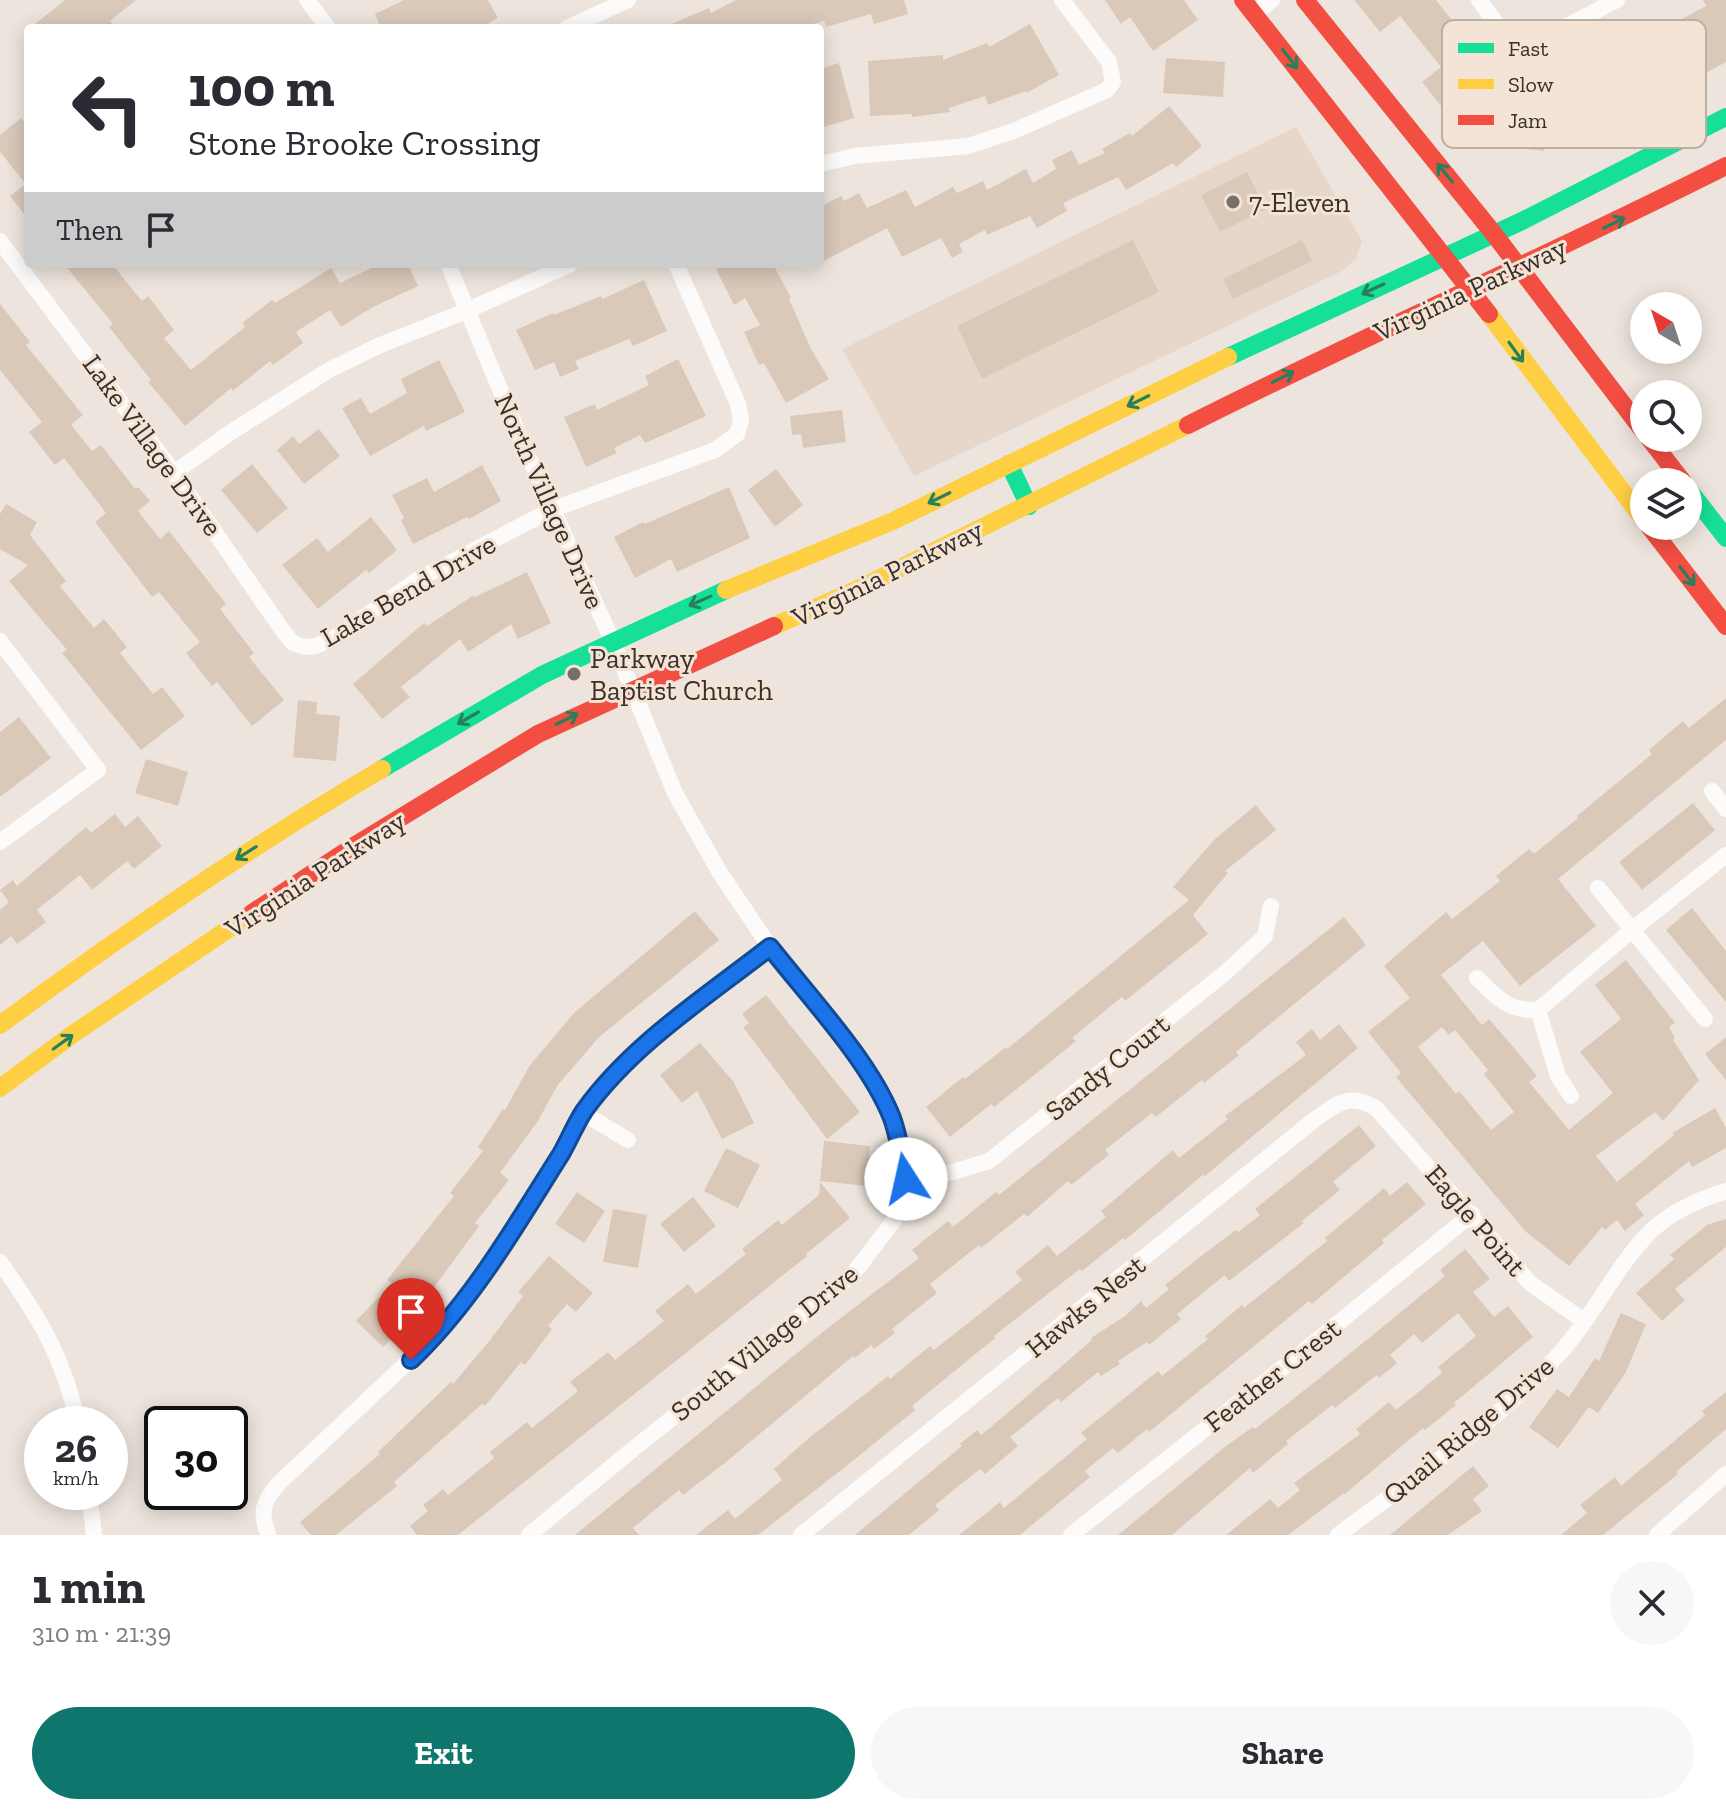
<!DOCTYPE html>
<meta charset="utf-8">
<style>
body{margin:0;font-family:"Zilla Slab",serif;background:#f7f7f7;color:#2b2b33;height:100vh;display:flex;flex-direction:column;font-size:30px;white-space:nowrap}
*{box-sizing:border-box;margin:0}
p{font-size:26px;color:#7c7c81}
.icon{flex:none;width:44px;height:44px;fill:none;stroke:currentColor;stroke-width:2;stroke-linecap:round;stroke-linejoin:round}
.map{position:relative;height:1535px;overflow:hidden}
.details{display:flex;flex-direction:column;background:#fff;flex:1}
.details>*{flex:none}
.banner{position:absolute;left:24px;top:24px;width:800px;height:244px;border-radius:8px;box-shadow:0 4px 20px #0003;background:#fff;color:#2b2b33;overflow:hidden}
.needle{width:52px;rotate:321deg}
.tools{position:absolute;left:1630px;top:292px;display:grid;gap:16px}
.tools a{display:grid;place-items:center;width:72px;height:72px;border-radius:50%;background:#fff;box-shadow:0 4px 20px #0003;font-size:40px}
.speed{position:absolute;left:24px;top:1406px;display:flex;gap:16px;font-size:40px;font-weight:700;text-align:center}
.speed>*{display:grid;place-content:center;width:104px;height:104px;border-radius:50%;background:#fff;box-shadow:0 4px 20px #0003;line-height:1}
.speed small{font-size:20px;font-weight:400}
.speed .limit{border:4px solid #111;border-radius:12px;background:#fff;color:#111}
.pin{position:absolute;display:grid;place-items:center;width:68px;height:68px;color:#fff;margin:-82px -34px;border-radius:50% 50% 50% 0;rotate:-45deg;box-shadow:0 0 8px #0007}
.pin .icon{rotate:45deg}
.me{position:absolute;width:88px;margin:-44px;rotate:350deg;stroke-linejoin:round;filter:drop-shadow(0 0 6px #0008)}
.turn{display:flex;align-items:center;gap:28px;height:168px;padding:0 32px;font-size:36px}
.turn .icon{width:104px;height:104px;stroke-width:2.5}
.turn b{display:block;font-size:56px;line-height:68px}
.then{display:flex;align-items:center;height:76px;padding:0 32px;background:#0003;gap:16px;font-size:30px}
.round{display:grid;place-items:center;flex:none;width:84px;height:84px;border-radius:42px;background:#f7f7f7}
.head{display:flex;align-items:center;justify-content:space-between;height:136px;padding:0 32px}
h1{font-size:48px;font-weight:800;line-height:60px}
.button{display:flex;gap:16px;margin-top:auto;padding:16px 32px}
.button a{flex:1;height:92px;border-radius:48px;background:#0f766e;color:#fff;font-size:32px;font-weight:800;line-height:92px;text-align:center}
.button a+a{background:#f7f7f7;color:#2b2b33}
.map>svg:first-child{display:block}
.built{fill:#e7d7ca}
.building{fill:#dac9b9;fill-rule:evenodd}
.lines{fill:none;stroke-linecap:round;stroke-linejoin:round}
.street{stroke:#fcfbfa;stroke-width:16}
.fast{stroke:#16e098;stroke-width:18}
.slow{stroke:#ffcf43;stroke-width:18}
.jam{stroke:#f24e42;stroke-width:18}
.oneway{stroke:#287f5c}
.route-casing{stroke:#114b97;stroke-width:20}
.route{stroke:#1a73e8;stroke-width:14}
.poi-dot{fill:#776f69;stroke:#f4e4d6;stroke-width:3}
.labels{text-anchor:middle;stroke-width:6;stroke-linejoin:round;paint-order:stroke}
.poi-label{font-size:28px;fill:#37302b;stroke:#f4e4d6;text-anchor:start}
.street-label{font-size:28px;fill:#37302b;stroke:#f4e4d6}
.key{fill:#f4e4d6;stroke:#bbaea3;stroke-width:2}
.key-label{font-size:22px;fill:#37302b}
</style>
<div class="map">
<svg width="1726" height="1535" viewBox="0 0 1726 1535">
<rect width="100%" height="100%" fill="#ede5dd"/>
<!-- built -->
<path class="built" d="M1296,127L1362,241L1356,259L1342,271L914,476L842,349Z"/>
<!-- building -->
<path class="building" d="M65,0H136L110,21L116,28H30Z
M404,0H488L498,18L480,28H381L375,14Z
M736,0H904L908,14L874,24L871,14L826,27L824,21L800,28H662L709,8L711,13Z
M1105,0H1184L1198,20L1153,51L1130,17L1121,24Z
M1354,0H1436L1463,34L1460,37L1478,60L1470,67L1486,86L1449,116L1422,82L1441,67L1400,16L1380,32Z
M1703,0H1726V62L1680,87L1677,80L1633,106L1632,104L1579,131L1552,78L1572,68L1578,81L1609,66L1603,56L1618,46L1625,58L1655,40L1652,35L1706,6Z
M1030,24L1059,75L1026,93L1025,91L988,105L985,96L949,108L950,112L912,117V114L870,116L868,61L943,55V60L987,43L989,47Z
M1166,58L1225,62L1223,97L1163,93Z
M839,63L854,118L820,128V69Z
M1169,106L1202,146L1176,167L1173,163L1126,190L1118,177L1063,203L1067,211L1037,228L1030,216L987,235L985,230L959,244L963,252L952,258L941,238L902,257L887,228L820,263V207L841,196L844,201L859,193L867,208L906,190L915,207L953,187L957,193L983,181L987,190L1026,169L1033,183L1056,169L1052,160L1072,150L1079,165L1105,153L1102,149L1130,133L1132,136Z
M1505,109L1548,114L1544,151L1500,146Z
M21,118L28,126V219L10,196L26,184L0,152V135Z
M1247,172L1266,209L1220,232L1201,195Z
M1133,240L1159,292L982,379L957,326Z
M1302,240L1312,261L1233,299L1223,279Z
M64,264H112L142,301L148,296L174,330L164,338L191,370L245,327L242,323L272,300L275,303L331,268L340,283L380,264H408L418,286L371,308L341,327L330,310L296,332L303,343L273,365L270,361L233,391L231,388L185,426L148,382L151,380L109,327L113,324Z
M725,264H773L791,298L789,299L811,349L829,379L786,403L764,363L759,365L744,332L760,325L745,298L734,305L716,269Z
M644,280L667,331L633,346L629,339L575,361L579,369L560,377L554,362L535,370L516,330L553,313L554,315L601,296L602,299Z
M0,304L30,342L26,345L83,415L71,425L92,451L101,445L135,489L138,487L150,501L138,511L160,539L169,531L226,604L220,609L254,653L249,657L284,700L252,726L217,682L212,686L186,653L200,642L159,592L152,597L95,522L106,513L64,458L55,465L29,432L42,422L0,370Z
M678,359L706,416L645,443L640,435L614,448L617,453L586,467L564,417L595,404L597,410L649,385L645,376Z
M439,360L465,412L426,431L424,426L370,456L342,408L361,398L370,414L407,393L401,379Z
M842,410L846,442L803,448L801,434L792,435L790,416Z
M319,429L340,456L304,484L277,450L293,436L299,444Z
M252,464L288,508L257,533L221,490Z
M482,465L501,501L469,519L467,517L413,544L401,520L404,518L392,495L427,478L434,492Z
M776,469L803,505L775,527L748,490Z
M729,487L750,538L677,572L671,559L635,578L614,537L643,522L645,524Z
M6,504L37,522L30,535L66,581L60,586L94,628L104,619L127,647L120,653L153,694L162,687L185,716L141,750L62,653L67,650L9,581L28,565L0,549V514Z
M371,517L397,550L369,573L366,570L318,609L282,565L317,538L328,552Z
M527,572L551,623L518,639L511,624L468,652L460,639L401,687L410,697L382,719L353,684L424,623L427,626L474,595L475,597Z
M1726,698V740L1558,879L1596,926L1520,986L1483,941L1441,975L1482,1025L1489,1019L1515,1049L1537,1076L1529,1082L1569,1130L1613,1093L1580,1052L1621,1019L1595,985L1626,960L1675,1023L1669,1027L1675,1038L1673,1040L1699,1080L1663,1121L1655,1112L1596,1156L1617,1182L1674,1135L1672,1133L1715,1108L1726,1128V1148L1692,1167L1689,1161L1635,1204L1644,1215L1625,1231L1617,1220L1605,1230L1602,1227L1569,1266L1525,1231L1396,1077L1401,1073L1368,1032L1410,998L1384,966L1446,912L1452,919L1500,881L1496,876L1529,849L1534,854L1578,818L1577,816L1652,754L1649,750L1683,721L1689,728ZM1442,1027L1449,1035L1455,1030L1488,1070L1484,1074L1514,1112L1491,1130L1459,1091L1456,1094L1418,1047Z
M298,700L317,702L316,714L340,716L336,761L293,757Z
M19,717L51,758L0,797V732Z
M146,759L188,772L178,806L135,793Z
M1693,803L1715,830L1642,890L1619,862Z
M1256,805L1276,830L1225,871L1228,873L1193,915L1208,934L1125,1001L1122,997L1072,1038L1076,1041L1038,1072L994,1107L991,1104L950,1137L926,1107L963,1077L965,1079L1006,1047L1007,1049L1189,900L1173,887L1214,840Z
M115,814L125,827L138,816L162,846L134,869L127,861L92,890L80,875L37,910L46,922L17,944L11,936L0,945V910L9,902L0,890L13,880L17,886L86,827L91,833Z
M1692,908L1726,951V1002L1666,930Z
M695,911L719,940L599,1037L557,1086L538,1121L500,1173L509,1180L475,1223L479,1226L414,1315L383,1347L356,1321L392,1283L387,1280L454,1196L450,1193L483,1151L478,1147L503,1109L505,1110L530,1065L575,1012Z
M1344,917L1366,945L1236,1052L1239,1055L1204,1083L1202,1080L1156,1117L1152,1113L1105,1150L1109,1155L1071,1185L1068,1181L1027,1217L1024,1214L981,1248L979,1245L930,1284L937,1293L892,1329L895,1333L874,1349L871,1345L855,1358L853,1356L726,1462L683,1495L679,1490L633,1528L639,1535H575L824,1331L919,1258L912,1250L948,1221L953,1227L996,1192L999,1195Z
M766,995L860,1112L827,1139L743,1027L749,1023L742,1014Z
M1339,1024L1358,1048L1205,1176L1203,1175L1125,1240L1123,1238L1082,1271L1080,1269L994,1336L995,1338L912,1406L915,1410L854,1460L758,1535H696L728,1510L735,1519L782,1480L774,1469L810,1437L888,1376L890,1379L930,1346L934,1350L977,1316L1022,1280L1015,1272L1048,1245L1057,1256L1106,1217L1101,1211L1173,1150L1179,1158L1228,1119L1225,1116L1306,1055L1296,1042L1312,1029L1320,1040Z
M1726,1037V1080L1705,1054Z
M700,1043L733,1081L754,1123L722,1139L697,1091L682,1103L660,1075Z
M1359,1125L1376,1146L1333,1182L1340,1190L1302,1221L1304,1223L1229,1281L1225,1275L1177,1314L1181,1319L1149,1345L1147,1342L1118,1361L1120,1364L1101,1376L1098,1372L1061,1402L1058,1398L1010,1437L1018,1446L985,1474L980,1469L935,1505L939,1510L909,1535H855L962,1446L960,1444L977,1430L981,1435L1005,1415L1092,1340L1091,1338L1125,1316L1141,1301L1146,1308L1169,1289L1165,1285L1201,1256L1236,1230L1238,1232L1260,1215L1255,1209Z
M824,1141L870,1146L866,1186L820,1181Z
M726,1148L760,1165L738,1208L704,1191Z
M820,1182L850,1218L806,1254L807,1256L458,1535H417L410,1526L428,1511L423,1505L443,1489L448,1495L494,1458L490,1452L527,1422L532,1428L578,1391L570,1382L608,1352L615,1360L664,1321L655,1311L688,1284L696,1294L746,1254L742,1249L778,1220L782,1225L819,1195Z
M1407,1182L1426,1204L1382,1240L1384,1243L1312,1304L1309,1301L1149,1432L1147,1429L1118,1453L1113,1448L1085,1471L1090,1477L1020,1535H959L1000,1502L1004,1508L1087,1439L1081,1433L1158,1371L1162,1376L1208,1339L1205,1336L1242,1305L1244,1308L1327,1241L1325,1238L1384,1188L1390,1196Z
M577,1192L605,1211L584,1243L555,1224Z
M693,1197L716,1226L684,1252L660,1224Z
M613,1209L647,1215L638,1268L603,1262Z
M1726,1219V1247L1675,1289L1685,1300L1662,1321L1636,1293L1674,1259L1670,1255L1707,1225Z
M1465,1249L1490,1279L1473,1292L1494,1317L1508,1306L1533,1337L1454,1403L1456,1405L1425,1430L1423,1428L1345,1494L1344,1493L1288,1535H1226L1270,1499L1278,1508L1300,1490L1294,1483L1360,1434L1356,1429L1389,1402L1396,1410L1442,1373L1438,1367L1476,1336L1458,1313L1422,1343L1414,1334L1390,1355L1397,1363L1379,1378L1377,1375L1335,1408L1332,1405L1286,1441L1288,1444L1253,1473L1250,1468L1172,1535H1118L1226,1446L1253,1427L1255,1429L1326,1373L1445,1276L1440,1270Z
M549,1256L593,1293L576,1312L567,1304L548,1326L552,1329L525,1365L521,1362L485,1406L482,1404L394,1482L397,1486L336,1535H311L300,1522L380,1454L378,1452L451,1382L453,1384L491,1339L523,1296L518,1292Z
M1621,1313L1646,1324L1626,1372L1598,1413L1589,1407L1558,1448L1529,1427L1557,1389L1569,1397L1595,1358L1599,1361Z
M1726,1392V1429L1676,1472L1678,1474L1603,1535H1561L1587,1513L1580,1505L1615,1477L1621,1486L1705,1415L1702,1411Z
M1473,1466L1489,1486L1473,1499L1482,1511L1448,1535H1390Z"/>
<g class="lines">
<!-- street -->
<path class="street" d="M307,0L328,28
M1479,0C1487,10 1497,27 1507,34C1534,51 1591,12 1617,0
M1254,14L1272,0
M567,28L628,0
M820,164L855,156L968,146L1016,130L1107,90L1113,82L1109,62L1062,0
M0,241L174,473L283,631L293,643L305,647L316,646L334,638L417,580L551,510L715,450L737,434L741,420L738,404L676,264
M448,264L521,440L612,640L675,793L720,873L770,947L860,1062L891,1116L899,1142L906,1179L895,1219L853,1274L632,1450L529,1535
M174,473L228,434L329,370L378,346L466,311L571,264
M0,641L98,770L0,842
M1712,791L1726,809
M1598,888L1705,1019
M1477,978C1497,998 1508,1011 1538,1010
M1571,1096L1558,1076L1538,1010L1632,930L1726,855
M583,1113L628,1140
M906,1179L953,1172L989,1161L1225,973L1265,936L1271,906
M0,1262C39,1317 64,1357 78,1424
M89,1492L94,1535
M268,1535C260,1510 262,1504 278,1484L429,1342L499,1252L583,1113L615,1073L660,1033L770,947
M801,1535L1314,1120C1337,1104 1348,1092 1376,1108L1530,1283L1584,1321
M1071,1535L1305,1350L1472,1214
M1338,1535C1412,1479 1498,1422 1560,1353C1594,1316 1615,1267 1651,1231C1672,1211 1700,1199 1726,1191
M1657,1535L1726,1474"/>
<!-- fast -->
<path class="fast" d="M1228,357L1522,221L1726,117
M1009,464L1029,506
M1688,489L1726,538
M382,769L542,675L726,590"/>
<!-- slow -->
<path class="slow" d="M1489,314L1644,520
M726,590L893,521L1228,357
M774,626L858,589L1188,425
M0,1025C123,934 250,847 382,769
M0,1088L73,1034L252,913"/>
<!-- jam -->
<path class="jam" d="M1243,0L1489,314
M1305,0L1494,234L1644,432
M1188,425C1366,335 1548,256 1726,166
M1649,438L1683,482
M1649,526L1726,626
M252,913L354,846L538,734L774,626"/>
</g>
<!-- one-way arrows -->
<defs><path id="oneway-shaft" d="M-6 0H5M1.5-3L5.5 0L1.5 3" fill="none" stroke-width="1.6" stroke-linecap="round" stroke-linejoin="round" transform="scale(2)"/></defs>
<g class="oneway">
<use href="#oneway-shaft" transform="translate(1290 59) rotate(52)"/>
<use href="#oneway-shaft" transform="translate(1445 173) rotate(-129)"/>
<use href="#oneway-shaft" transform="translate(1614 223) rotate(-27)"/>
<use href="#oneway-shaft" transform="translate(1373 289) rotate(155)"/>
<use href="#oneway-shaft" transform="translate(1516 352) rotate(54)"/>
<use href="#oneway-shaft" transform="translate(1283 377) rotate(-27)"/>
<use href="#oneway-shaft" transform="translate(1138 401) rotate(154)"/>
<use href="#oneway-shaft" transform="translate(939 498) rotate(154)"/>
<use href="#oneway-shaft" transform="translate(1687 576) rotate(52)"/>
<use href="#oneway-shaft" transform="translate(700 601) rotate(156)"/>
<use href="#oneway-shaft" transform="translate(468 718) rotate(150)"/>
<use href="#oneway-shaft" transform="translate(567 719) rotate(-26)"/>
<use href="#oneway-shaft" transform="translate(246 853) rotate(148)"/>
<use href="#oneway-shaft" transform="translate(63 1042) rotate(-36)"/>
</g>
<g class="lines">
<!-- route casing -->
<g class="route-casing">
<path id="route" d="M411,1360C472,1302 516,1225 561,1154C569,1140 575,1125 584,1111C632,1044 706,997 770,947C809,997 869,1060 892,1118C899,1138 902,1158 906,1179"/>
</g>
<!-- route -->
<use href="#route" class="route"/>
</g>
<!-- markers -->
<g class="poi-dot">
<circle cx="1233" cy="202" r="8"/>
<circle cx="574" cy="674" r="8"/>
</g>
<g class="labels">
<!-- poi labels -->
<g class="poi-label">
<text x="1249" y="212">7-Eleven</text>
<text x="590" y="668">Parkway<tspan x="590" dy="32">Baptist Church</tspan></text>
</g>
<!-- street labels -->
<g class="street-label">
<text transform="translate(1470 289) rotate(-25)" y="10">Virginia Parkway</text>
<text transform="translate(153 445) rotate(54)" y="10">Lake Village Drive</text>
<text transform="translate(550 501) rotate(66)" y="10">North Village Drive</text>
<text transform="translate(887 573) rotate(-26)" y="10">Virginia Parkway</text>
<text transform="translate(408 590) rotate(-30)" y="10">Lake Bend Drive</text>
<text transform="translate(315 874) rotate(-33)" y="10">Virginia Parkway</text>
<text transform="translate(1107 1067) rotate(-39)" y="10">Sandy Court</text>
<text transform="translate(1476 1220) rotate(49)" y="10">Eagle Point</text>
<text transform="translate(1085 1306) rotate(-39)" y="10">Hawks Nest</text>
<text transform="translate(764 1342) rotate(-39)" y="10">South Village Drive</text>
<text transform="translate(1272 1375) rotate(-38)" y="10">Feather Crest</text>
<text transform="translate(1468 1430) rotate(-40)" y="10">Quail Ridge Drive</text>
</g>
</g>
<!-- legend -->
<rect x="1442" y="20" width="264" height="128" rx="12" class="key"/>
<rect x="1458" y="43" width="36" height="10" fill="#16e098"/>
<rect x="1458" y="79" width="36" height="10" fill="#ffcf43"/>
<rect x="1458" y="115" width="36" height="10" fill="#f24e42"/>
<g class="key-label">
<text x="1508" y="56">Fast</text>
<text x="1508" y="92">Slow</text>
<text x="1508" y="128">Jam</text>
</g>
</svg>
<div class="tools">
<a><svg class="needle" viewBox="-14 -14 28 28"><path d="M0-13l5 13h-10z" fill="#e53935"/><path d="M0 13l5-13h-10z" fill="#7c7c81"/></svg></a>
<a><svg class="icon" aria-label="search" viewBox="0 0 24 24"><circle cx="10" cy="10" r="6"/><path d="M15 15l6 6"/></svg></a>
<a><svg class="icon" aria-label="layers" viewBox="0 0 24 24"><path d="M12 4l9 5-9 5-9-5zM3 14l9 5 9-5"/></svg></a>
</div>
<div class="speed"><div>26<small>km/h</small></div><div class="limit">30</div></div>
<div class="pin" style="left:411px;top:1360px;background:#d93025"><svg class="icon" aria-label="arrive" viewBox="0 0 24 24"><path d="M6 21V4h12l-3 4 3 4H6"/></svg></div>
<svg class="me" style="left:906px;top:1179px" viewBox="-20 -20 40 40"><circle r="19" fill="#fff"/><path d="M0-13L10 11 0 6-10 11z" fill="#1a73e8"/></svg>
<div class="banner">
<div class="turn"><svg class="icon" aria-label="left" viewBox="0 0 24 24"><path d="M17 20v-9H6M10 6l-5 5 5 5"/></svg><div><b>100 m</b>Stone Brooke Crossing</div></div>
<div class="then">Then<svg class="icon" aria-label="arrive" viewBox="0 0 24 24"><path d="M6 21V4h12l-3 4 3 4H6"/></svg></div>
</div>
</div>
<section class="details">
<div class="head"><div><h1>1 min</h1><p>310 m · 21:39</p></div><a class="round"><svg class="icon" aria-label="close" viewBox="0 0 24 24"><path d="M6 6l12 12M18 6L6 18"/></svg></a></div>
<div class="button"><a>Exit</a><a>Share</a></div>
</section>
